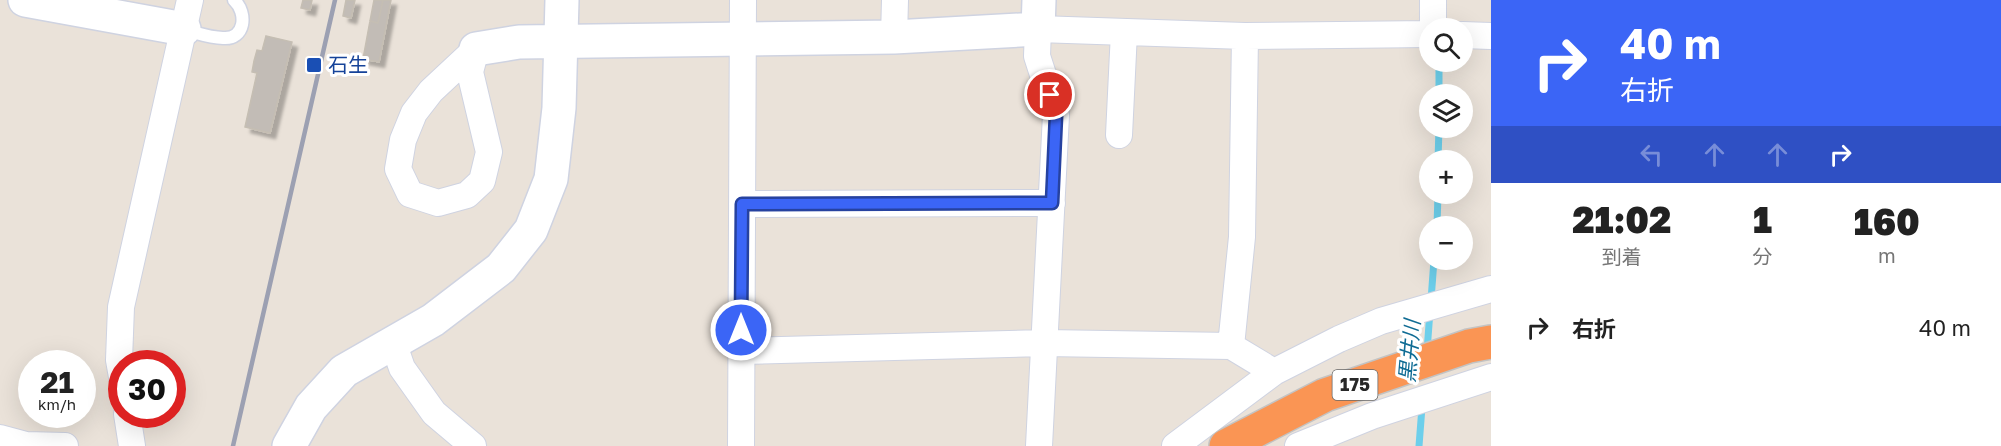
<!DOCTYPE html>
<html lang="ja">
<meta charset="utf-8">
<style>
body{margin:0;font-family:"Golos Text","Noto Sans JP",sans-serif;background:#f2f2f2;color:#222;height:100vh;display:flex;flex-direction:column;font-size:22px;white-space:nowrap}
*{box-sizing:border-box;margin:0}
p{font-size:20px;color:#767676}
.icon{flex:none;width:33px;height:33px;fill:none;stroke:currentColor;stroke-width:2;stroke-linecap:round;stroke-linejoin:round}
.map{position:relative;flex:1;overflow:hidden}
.side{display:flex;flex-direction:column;background:#fff;width:510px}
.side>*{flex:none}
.top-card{background:#3b65f6;color:#fff;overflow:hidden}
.fabs{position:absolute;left:1419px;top:18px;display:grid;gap:12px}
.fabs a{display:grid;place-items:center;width:54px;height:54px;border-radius:50%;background:#fff;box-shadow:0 6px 24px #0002;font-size:30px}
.speed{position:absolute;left:18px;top:350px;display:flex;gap:12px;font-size:30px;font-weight:700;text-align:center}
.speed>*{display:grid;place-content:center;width:78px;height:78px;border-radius:50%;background:#fff;box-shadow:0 6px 24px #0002;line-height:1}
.speed small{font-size:15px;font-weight:400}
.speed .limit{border:9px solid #d22;background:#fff;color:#111}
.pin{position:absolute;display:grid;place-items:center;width:51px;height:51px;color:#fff;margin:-26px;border:3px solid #fff;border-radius:50%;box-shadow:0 2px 6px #0007}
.me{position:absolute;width:66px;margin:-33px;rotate:0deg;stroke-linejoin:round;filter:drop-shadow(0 0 4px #0008)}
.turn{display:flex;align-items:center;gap:21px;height:126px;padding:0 30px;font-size:27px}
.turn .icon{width:78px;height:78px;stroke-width:2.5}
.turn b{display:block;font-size:42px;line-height:51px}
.lanes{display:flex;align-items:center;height:57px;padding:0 30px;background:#0003;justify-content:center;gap:30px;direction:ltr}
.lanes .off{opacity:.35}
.eta{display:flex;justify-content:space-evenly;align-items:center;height:102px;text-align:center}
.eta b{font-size:36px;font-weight:800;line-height:42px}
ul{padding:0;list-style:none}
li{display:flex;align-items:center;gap:18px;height:84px;padding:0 30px}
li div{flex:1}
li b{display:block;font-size:22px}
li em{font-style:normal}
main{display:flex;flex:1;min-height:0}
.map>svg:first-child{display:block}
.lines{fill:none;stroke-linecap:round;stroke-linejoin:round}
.stream{stroke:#6dcfeb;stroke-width:7}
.building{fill:#c2bcb6;stroke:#c5beb3;stroke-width:1.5;filter:url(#shadow)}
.lane-casing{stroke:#cfd3e1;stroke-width:15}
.street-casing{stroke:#cfd3e1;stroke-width:28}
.secondary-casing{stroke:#cfd3e1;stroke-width:36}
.highway-casing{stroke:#c3c3c3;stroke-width:36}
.lane{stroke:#fff;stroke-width:12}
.street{stroke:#fff;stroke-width:26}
.secondary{stroke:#fff;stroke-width:33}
.highway{stroke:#fa9554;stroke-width:33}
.rail{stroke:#9ca0b2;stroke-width:4.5}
.route-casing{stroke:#2642a0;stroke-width:15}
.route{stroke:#3b65f6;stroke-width:10}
.transit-dot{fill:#1a4fb4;stroke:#fff;stroke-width:2}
.labels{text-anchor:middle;stroke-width:6;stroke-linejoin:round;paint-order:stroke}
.shield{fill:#fff;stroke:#686868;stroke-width:1.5}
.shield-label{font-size:18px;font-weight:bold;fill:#282828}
.transit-label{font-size:20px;fill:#164399;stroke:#fff;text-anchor:start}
.water-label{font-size:21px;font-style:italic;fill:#106c94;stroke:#fff}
</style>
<main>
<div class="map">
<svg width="1491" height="446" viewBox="0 0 1491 446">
<defs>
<filter id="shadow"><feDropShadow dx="5.5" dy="5.5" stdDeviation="1.5" flood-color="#0004"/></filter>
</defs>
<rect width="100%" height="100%" fill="#eae2d9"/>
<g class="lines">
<!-- stream -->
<path class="stream" d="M1439,94V62
M1438,160L1439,128
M1437,226L1438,194
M1431,300L1434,260
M1427,351L1430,311
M1419,446L1422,407"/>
</g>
<!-- building -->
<path class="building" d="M303,0H312L310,10L301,8Z
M346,0H355L351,18L343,16Z
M374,0H383L378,23L370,21Z
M383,0H391L379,62L363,59L370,21L378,23Z
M266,36L292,42L270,133L245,127L257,73L252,72L254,61L257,50L262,51Z"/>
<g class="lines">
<!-- lane casing -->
<g class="lane-casing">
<path id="lane" d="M185,30C197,33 210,38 223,38C245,40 248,13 234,0"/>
</g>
<!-- street casing -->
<g class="street-casing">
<path id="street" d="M1433,28V0
M1462,35L1491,36
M894,37L895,0
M476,49L470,72L489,152L482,181L467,195L438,203L410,194L398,169L403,140L414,113L431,91Z
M1119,135L1124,32
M742,204L1052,203
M393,342L402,368L434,413L473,446
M1231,346L1274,372
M741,351L1045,343L1231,346L1242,237L1245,36
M122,377L119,360L121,307L190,0
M127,414L132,446
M0,438L26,445L65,446
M741,446L743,0
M1039,446L1056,115L1037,56L1038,29L1245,36L1430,34
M1175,446L1274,372L1339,339L1381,321L1491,289
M1298,446L1372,416L1491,377"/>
</g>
<!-- secondary casing -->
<g class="secondary-casing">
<path id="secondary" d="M25,0L184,29
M476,49L519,42L894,37L1038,29L1039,0
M289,446L311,407L344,371L433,320L501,268L531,230L551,179L559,108L562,0"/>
</g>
<!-- highway casing -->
<g class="highway-casing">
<path id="highway" d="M1226,446L1325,395L1469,346L1491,342"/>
</g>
<!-- lane -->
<use href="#lane" class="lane"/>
<!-- street -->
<use href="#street" class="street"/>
<!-- secondary -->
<use href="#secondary" class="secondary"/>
<!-- highway -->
<use href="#highway" class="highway"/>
<!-- rail -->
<path class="rail" d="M233,446L335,0"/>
</g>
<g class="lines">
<!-- route casing -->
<g class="route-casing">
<path id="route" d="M741,330L742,204L1052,203L1056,115L1050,95"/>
</g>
<!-- route -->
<use href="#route" class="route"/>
</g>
<!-- markers -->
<rect class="transit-dot" x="306" y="57" width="16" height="16" rx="3"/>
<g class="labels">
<!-- shield labels -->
<rect class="shield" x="1332.5" y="370" width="45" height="30" rx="4.5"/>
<g class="shield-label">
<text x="1355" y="391">175</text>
</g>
<!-- transit labels -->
<g class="transit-label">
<text x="328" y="72">石生</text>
</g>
<!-- water labels -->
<g class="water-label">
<text transform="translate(1410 351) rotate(-85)" y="7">黒井川</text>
</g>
</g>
</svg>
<div class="fabs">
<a><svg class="icon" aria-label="search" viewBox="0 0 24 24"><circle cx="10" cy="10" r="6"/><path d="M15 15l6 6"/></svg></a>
<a><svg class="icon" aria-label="layers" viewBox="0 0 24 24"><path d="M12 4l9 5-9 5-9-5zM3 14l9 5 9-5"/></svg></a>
<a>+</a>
<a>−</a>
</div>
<div class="speed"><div>21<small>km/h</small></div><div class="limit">30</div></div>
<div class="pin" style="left:1050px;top:95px;background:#d93025"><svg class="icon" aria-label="arrive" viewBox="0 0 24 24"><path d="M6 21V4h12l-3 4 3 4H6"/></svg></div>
<svg class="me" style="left:741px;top:330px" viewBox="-20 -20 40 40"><circle r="17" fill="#3b65f6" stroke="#fff" stroke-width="3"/><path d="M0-11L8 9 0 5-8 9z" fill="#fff"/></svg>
</div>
<section class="side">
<div class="top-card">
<div class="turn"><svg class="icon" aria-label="right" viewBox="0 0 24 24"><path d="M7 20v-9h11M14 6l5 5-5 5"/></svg><div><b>40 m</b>右折</div></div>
<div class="lanes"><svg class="icon off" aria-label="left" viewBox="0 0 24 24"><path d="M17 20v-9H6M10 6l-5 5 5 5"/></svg><svg class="icon off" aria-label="ahead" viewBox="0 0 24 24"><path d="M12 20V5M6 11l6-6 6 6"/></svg><svg class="icon off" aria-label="ahead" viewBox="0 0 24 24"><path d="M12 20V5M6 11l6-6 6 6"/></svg><svg class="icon" aria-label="right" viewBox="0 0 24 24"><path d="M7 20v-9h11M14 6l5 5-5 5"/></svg></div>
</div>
<div class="eta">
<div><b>21:02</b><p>到着</p></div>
<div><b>1</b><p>分</p></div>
<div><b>160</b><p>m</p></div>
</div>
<ul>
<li><svg class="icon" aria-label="right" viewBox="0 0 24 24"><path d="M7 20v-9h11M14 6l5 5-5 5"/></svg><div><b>右折</b></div><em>40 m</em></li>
</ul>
</section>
</main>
